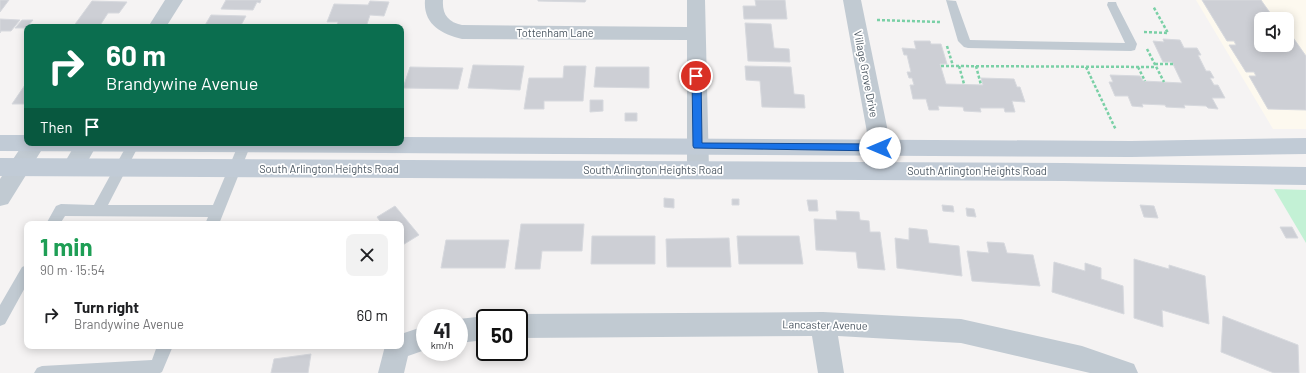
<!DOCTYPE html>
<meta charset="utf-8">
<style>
body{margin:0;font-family:Barlow,sans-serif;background:#f2f2f2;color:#202124;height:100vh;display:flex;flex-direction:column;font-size:15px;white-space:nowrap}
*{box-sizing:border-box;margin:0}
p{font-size:13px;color:#757577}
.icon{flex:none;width:22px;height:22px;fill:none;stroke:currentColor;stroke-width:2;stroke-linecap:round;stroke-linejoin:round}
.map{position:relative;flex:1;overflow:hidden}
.sheet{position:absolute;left:24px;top:221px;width:380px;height:128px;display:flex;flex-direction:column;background:#fff;border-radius:8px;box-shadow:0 2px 10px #0003}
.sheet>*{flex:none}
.hud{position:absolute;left:24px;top:24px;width:380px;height:122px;border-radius:8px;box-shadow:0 2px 10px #0003;background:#0b6e4f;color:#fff;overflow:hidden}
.fabs{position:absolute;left:1254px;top:12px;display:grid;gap:8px}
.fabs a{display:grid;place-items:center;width:40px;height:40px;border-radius:8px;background:#fff;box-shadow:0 2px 10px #0003;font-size:20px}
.speed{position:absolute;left:416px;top:309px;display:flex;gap:8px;font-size:20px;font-weight:700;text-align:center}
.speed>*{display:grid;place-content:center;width:52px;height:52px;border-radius:50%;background:#fff;box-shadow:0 2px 10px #0003;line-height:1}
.speed small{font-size:10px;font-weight:400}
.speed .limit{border:2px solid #111;border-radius:6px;background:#fff;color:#111}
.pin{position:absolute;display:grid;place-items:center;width:34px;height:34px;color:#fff;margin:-17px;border:2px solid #fff;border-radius:50%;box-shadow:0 1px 4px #0007}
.me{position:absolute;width:44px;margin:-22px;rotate:270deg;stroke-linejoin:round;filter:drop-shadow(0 0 3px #0008)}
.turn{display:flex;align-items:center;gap:14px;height:84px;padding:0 16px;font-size:18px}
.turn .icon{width:52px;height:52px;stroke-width:2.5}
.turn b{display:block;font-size:28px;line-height:34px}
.then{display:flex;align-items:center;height:38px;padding:0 16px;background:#0003;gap:8px;font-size:15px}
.round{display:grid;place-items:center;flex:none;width:42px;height:42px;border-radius:8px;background:#f2f2f2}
.head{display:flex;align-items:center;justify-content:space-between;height:68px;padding:0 16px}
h1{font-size:24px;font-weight:700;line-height:30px;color:#1e9e55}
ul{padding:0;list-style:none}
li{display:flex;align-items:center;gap:12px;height:52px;padding:0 16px}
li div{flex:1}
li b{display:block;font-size:15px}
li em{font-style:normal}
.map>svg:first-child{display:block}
.commercial{fill:#fdf9ef;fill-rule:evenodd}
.green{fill:#c3f1d5}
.building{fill:#cdcfd5;stroke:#d7d9de}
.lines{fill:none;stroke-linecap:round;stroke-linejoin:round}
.path{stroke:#7ad0a6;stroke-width:2.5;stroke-dasharray:3 2;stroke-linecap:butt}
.lane{fill:#c1cad2;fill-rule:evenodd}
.street{fill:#c1cad2;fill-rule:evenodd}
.secondary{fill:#c1cbd6;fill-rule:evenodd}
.route{fill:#1a73e8;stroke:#114b97}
.labels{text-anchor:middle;stroke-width:3.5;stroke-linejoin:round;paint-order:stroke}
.street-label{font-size:11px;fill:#4a5661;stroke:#fff}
</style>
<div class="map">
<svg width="1306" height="373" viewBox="0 0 1306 373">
<rect width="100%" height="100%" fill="#f5f3f3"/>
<!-- commercial -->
<path class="commercial" d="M1196,0H1306V129H1273ZM1261,19H1287V45H1261Z"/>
<!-- green -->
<path class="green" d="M1274,189L1306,190V243Z"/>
<!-- building -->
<path class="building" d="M0,0H9L0,12Z
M226,0H261L260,3L257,2L253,10L221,9Z
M538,0H586L585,2L538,1Z
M755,0H785L787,19H744L743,6H756Z
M1202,0H1261L1273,17L1280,19H1261V45H1287V29L1306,56V110L1268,109L1249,76H1256L1254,72H1246L1229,45H1236L1234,41H1227Z
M92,1L127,2L119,13H108L99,27H73Z
M370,1L389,2L384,16L370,15L366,27H336L338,22H327L334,4L368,5Z
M211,15L246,16L240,27H204Z
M0,19L20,20L11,31H1L0,33Z
M22,20H33L26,28H15Z
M745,23L771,24L774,48L789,49L790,62L748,61Z
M1163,39L1180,40L1184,48H1197L1201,55H1198L1206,71H1210L1214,78H1210L1214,85H1218L1225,98H1212L1218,109L1208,108L1206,106L1184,105L1185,108L1166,107L1165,105L1142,104L1143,107L1132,106L1128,96H1115L1109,82H1113L1110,75L1140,76L1143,81L1182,83L1172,62H1163L1153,41L1164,42Z
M914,41H930L931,44H941L947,64H940L946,84L983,85L981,78L1014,79L1017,87H1020L1025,102L1012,101L1015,112H1005L1004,108H980L981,112L964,111L963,107L938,106L939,110H929L926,99H913L910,85H914L912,78H909L907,72H911L907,55H904L902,48L916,49Z
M473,65L524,66L520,90L468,88Z
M564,66H586L583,101H544V109H524L529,78H563Z
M745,66L791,67L794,94L804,95L805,108L762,107L760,81L746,80Z
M410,67L463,68L458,89L403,88Z
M596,67H649V88L594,87Z
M27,82V104H12Z
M590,100H603V111L590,112Z
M625,113H637V121H625Z
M664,198L674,199V208L664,207Z
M732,199H739V205H732Z
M807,200H817L818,211H809Z
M942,205L953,206L954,212L943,211Z
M1140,205L1154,206L1158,218L1144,217Z
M395,206L419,235L401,246V224H382L377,217Z
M966,208L974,209L976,217L967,216Z
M836,211L859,212L860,220L869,221L870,232H880L885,270L858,268L856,252L816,250L814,219L837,220Z
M521,224H584L582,251H542L540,269H515Z
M1280,227H1292L1298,238H1286Z
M909,228L927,230L929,243L959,246L962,276L897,268L895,238L909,240Z
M592,236H655V264H591Z
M737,236H799L803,264H739Z
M729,238L731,267H667L666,239Z
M446,240H509L505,268H441Z
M987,242L1004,243L1007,253L1033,255L1040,286L972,281L967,251L989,253Z
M1134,259L1169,269V265L1205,276L1209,324L1162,310L1163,327L1134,318Z
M1054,262L1085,271V263L1101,268V279L1123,286L1124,314L1052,292Z
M1223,316L1298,345L1299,373H1274L1221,352Z
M311,354L308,373H271L274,359Z"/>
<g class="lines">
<!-- path -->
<path class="path" d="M877,20L940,22
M1144,32L1168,33L1153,6
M947,46L953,66
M1147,49L1164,82
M1155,64H1173
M941,66L1156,67
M959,66L964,84
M976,66L981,85
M1086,67L1116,130
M1138,67L1145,81"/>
<!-- lane -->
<path class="lane" d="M946,0L956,1L970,40L1125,43L1107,5L1108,2H1116L1117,5L1137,44L1135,50L1131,51L968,48L964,47L958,41Z
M128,143H140L108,205H213L239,143L251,144L219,224H205L208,217L65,216L60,224H46L56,206L61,204L94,205Z
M27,265V284L5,324L0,326V305L22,267Z
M157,346H173L162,372L160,373H34L37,368L42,366L152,360Z"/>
<!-- street -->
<path class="street" d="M165,0H183L166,27H148Z
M425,0H443C442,14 448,22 462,25L687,27V0H705L709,170L706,176L698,179L690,176L687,170V40L462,39C441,34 423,24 425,0Z
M843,0H861L896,171L893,177L885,180L877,177L874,171Z
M27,138V143H46L8,204L0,206V179Z
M76,143H98L81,173L73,176L65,173L62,167Z
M823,312L961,319L1082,346L1134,364L1138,373H1090L961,343L838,336L844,373H818L812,336L519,338V318H510L519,314Z
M485,316L489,318H485V340L459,343V319Z
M425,326V350L408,356L404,373H378L385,346H401V334Z"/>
<!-- secondary -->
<path class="secondary" d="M0,135H27V143H401V137L1131,141L1306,138V154L1131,157L0,151Z
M0,158L1064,163L1306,167V185L1064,181L0,176Z"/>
</g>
<!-- route -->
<path class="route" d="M696,73L701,76L702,143L880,144L884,148L880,151L694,148L693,146L692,76Z"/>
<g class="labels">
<!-- street labels -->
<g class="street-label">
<text x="555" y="37">Tottenham Lane</text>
<text transform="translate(866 74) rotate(79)" y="4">Village Grove Drive</text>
<text x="329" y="173">South Arlington Heights Road</text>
<text x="653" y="174">South Arlington Heights Road</text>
<text x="977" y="175">South Arlington Heights Road</text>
<text transform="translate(825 325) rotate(1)" y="4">Lancaster Avenue</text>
</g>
</g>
</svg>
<div class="fabs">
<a><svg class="icon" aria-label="sound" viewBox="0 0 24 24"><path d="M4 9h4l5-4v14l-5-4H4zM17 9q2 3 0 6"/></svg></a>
</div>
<div class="speed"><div>41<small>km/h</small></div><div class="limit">50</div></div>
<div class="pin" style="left:696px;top:76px;background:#d93025"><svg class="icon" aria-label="arrive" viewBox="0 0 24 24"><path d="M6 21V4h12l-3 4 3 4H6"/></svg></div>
<svg class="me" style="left:880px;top:148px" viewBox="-20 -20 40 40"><circle r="19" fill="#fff"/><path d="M0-13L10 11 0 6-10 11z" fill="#1a73e8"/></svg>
<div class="hud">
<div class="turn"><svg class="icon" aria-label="right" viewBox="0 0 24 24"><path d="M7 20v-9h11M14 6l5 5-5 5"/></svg><div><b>60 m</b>Brandywine Avenue</div></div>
<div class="then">Then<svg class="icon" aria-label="arrive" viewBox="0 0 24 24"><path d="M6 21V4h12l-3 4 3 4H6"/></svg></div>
</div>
<section class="sheet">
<div class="head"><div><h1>1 min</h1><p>90 m · 15:54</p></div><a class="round"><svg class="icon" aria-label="close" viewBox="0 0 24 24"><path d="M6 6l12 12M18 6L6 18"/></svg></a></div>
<ul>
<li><svg class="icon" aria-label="right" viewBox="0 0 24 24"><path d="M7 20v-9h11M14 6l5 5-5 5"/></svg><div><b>Turn right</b><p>Brandywine Avenue</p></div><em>60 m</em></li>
</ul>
</section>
</div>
